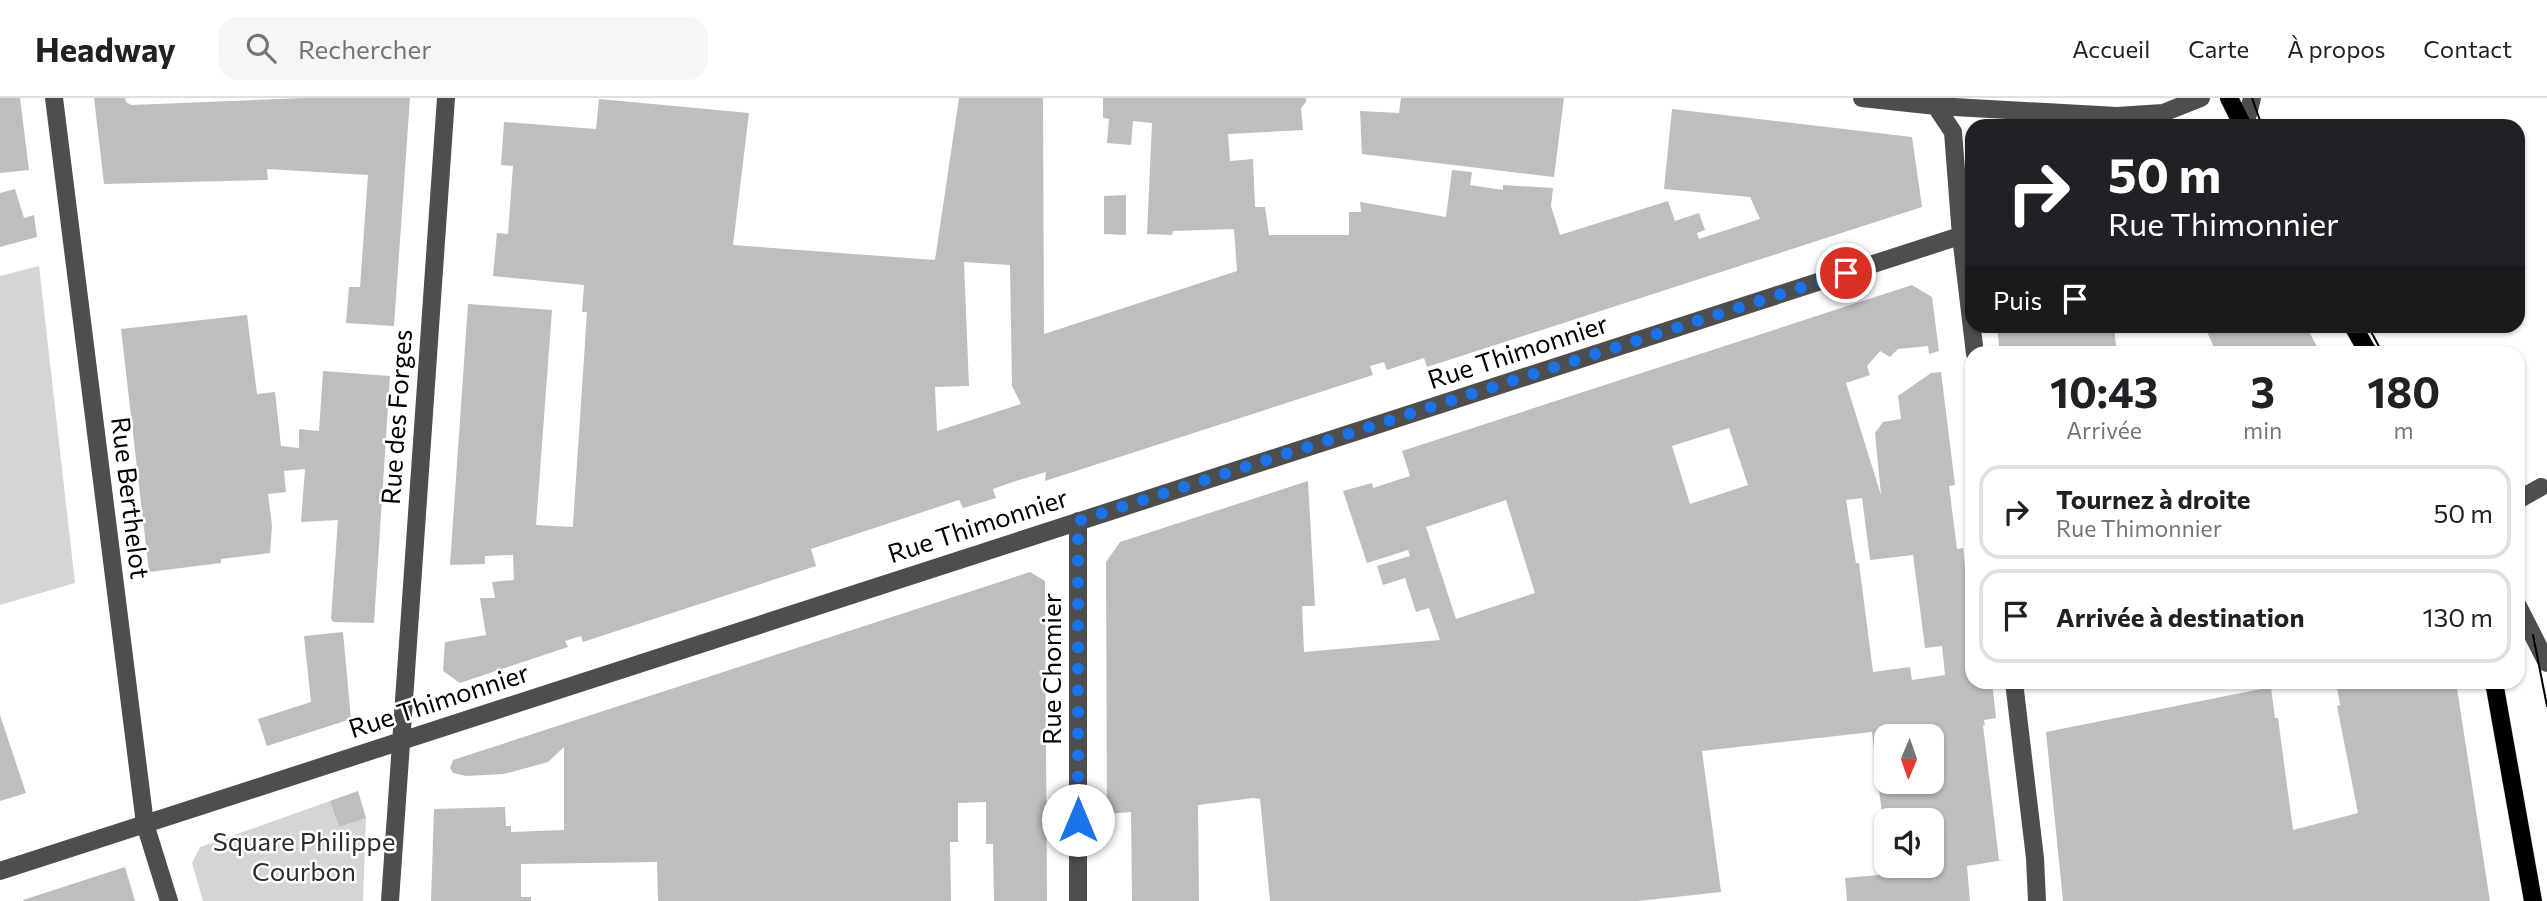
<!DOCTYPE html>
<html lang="fr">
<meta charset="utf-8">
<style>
body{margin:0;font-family:Commissioner,sans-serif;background:#f6f6f6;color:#202124;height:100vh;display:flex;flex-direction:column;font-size:26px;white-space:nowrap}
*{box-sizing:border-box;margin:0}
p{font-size:23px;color:#757577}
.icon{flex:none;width:38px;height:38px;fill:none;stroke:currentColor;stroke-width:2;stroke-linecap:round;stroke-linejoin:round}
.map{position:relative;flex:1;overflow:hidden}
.side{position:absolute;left:1965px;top:248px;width:560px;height:343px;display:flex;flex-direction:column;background:#fff;border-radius:21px;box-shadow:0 2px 5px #0004}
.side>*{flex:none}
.top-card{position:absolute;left:1965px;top:21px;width:560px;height:214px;border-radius:21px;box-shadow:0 2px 5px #0004;background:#202124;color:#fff;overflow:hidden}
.needle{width:46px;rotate:182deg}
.controls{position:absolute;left:1874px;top:626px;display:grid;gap:14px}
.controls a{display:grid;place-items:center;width:70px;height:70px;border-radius:14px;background:#fff;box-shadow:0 2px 5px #0004;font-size:35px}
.pin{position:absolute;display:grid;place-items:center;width:60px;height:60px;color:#fff;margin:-30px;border:4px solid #fff;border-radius:50%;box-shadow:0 2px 7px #0007}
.me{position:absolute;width:77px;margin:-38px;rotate:0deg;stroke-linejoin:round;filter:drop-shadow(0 0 5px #0008)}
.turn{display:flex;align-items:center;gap:24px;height:147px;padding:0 28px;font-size:32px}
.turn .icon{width:91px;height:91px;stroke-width:2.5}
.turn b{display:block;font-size:49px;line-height:60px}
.then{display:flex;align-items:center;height:66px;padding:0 28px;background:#0003;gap:14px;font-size:26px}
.eta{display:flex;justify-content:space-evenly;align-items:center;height:119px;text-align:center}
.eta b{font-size:42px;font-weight:700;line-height:49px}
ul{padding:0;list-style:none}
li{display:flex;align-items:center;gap:21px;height:94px;margin:0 14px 10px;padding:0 14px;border:4px solid #e0e0e0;border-radius:21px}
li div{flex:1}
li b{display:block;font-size:26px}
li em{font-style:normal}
header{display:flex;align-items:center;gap:42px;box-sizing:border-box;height:98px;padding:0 35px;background:#fff;border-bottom:2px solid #e0e0e0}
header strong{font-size:33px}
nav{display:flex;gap:38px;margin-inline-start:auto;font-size:24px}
.search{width:490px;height:63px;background:#f6f6f6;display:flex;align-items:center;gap:18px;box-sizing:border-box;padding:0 24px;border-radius:21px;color:#757577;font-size:26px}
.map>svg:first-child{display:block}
.green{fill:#d5d5d5}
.building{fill:#bebebe;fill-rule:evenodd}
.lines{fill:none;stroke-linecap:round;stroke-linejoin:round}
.major-casing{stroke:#dbdbdb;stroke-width:19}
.minor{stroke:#4e4e4e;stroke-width:18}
.major{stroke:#000;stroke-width:18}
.tram{stroke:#000;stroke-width:2}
.route{stroke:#1a73e8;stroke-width:12;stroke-dasharray:0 21.6}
.labels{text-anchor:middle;stroke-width:5;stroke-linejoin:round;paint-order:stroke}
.street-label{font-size:26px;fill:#000;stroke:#fff}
.park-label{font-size:26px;fill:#2c2c2c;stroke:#fff}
</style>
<header>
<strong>Headway</strong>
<div class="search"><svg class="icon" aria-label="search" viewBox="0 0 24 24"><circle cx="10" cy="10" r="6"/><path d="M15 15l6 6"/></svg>Rechercher</div>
<nav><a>Accueil</a><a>Carte</a><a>À propos</a><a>Contact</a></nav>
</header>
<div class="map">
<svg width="2547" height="803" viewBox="0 0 2547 803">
<rect width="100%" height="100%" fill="#fff"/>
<!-- green -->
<path class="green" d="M39,168L75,485L0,507V178Z
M330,703L339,729L366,720L363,803H203L192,765L200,749Z"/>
<!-- building -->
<path class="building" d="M0,0H20L29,72L0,75Z
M94,0H125L126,4L131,7L303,0H410L394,228L346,225L349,189H360L368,77L267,71L268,82L104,86Z
M959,0H1043L1044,236L1237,173L1234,131L1173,133L1172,137L1147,136L1152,25L1133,23L1131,47L1107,45L1109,21L1103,20V0H1306V4L1301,10L1303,32L1228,36L1230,63L1253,61L1255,109H1265L1269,137H1349V114H1361L1360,104L1446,119L1452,72L1472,74L1470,87L1503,92V87L1553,90L1551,108L1560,137L1668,103L1675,123L1699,115L1705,132L1697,135L1699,141L1760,121L1750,99L1664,91L1672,11L1912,39L1922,109L1427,269L1424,260L1387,272L1384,264L1370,268L1373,277L1045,383L1046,374L1019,382L993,391L996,400L963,410L959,402L811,451L816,468L583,544L581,538L565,543L568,549L460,585L443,573L445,544L486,537L480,500H495L492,484L514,482L513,457L485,458V466L450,467L468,206L552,212L536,427L573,429V426L587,214H582L584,187L493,178L497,135L508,136L513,68L501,67L504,24L596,31L599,1L749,15L733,147L935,162ZM964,164L1010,167L1012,288L1021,306L937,333L935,289L969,288Z
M1401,0H1564L1554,79L1362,56L1360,13L1399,15Z
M15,91L24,120L34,117L37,139L0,149V95Z
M1126,97V137L1104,136V98Z
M1912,187L1932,199L1939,253L1929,256L1928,248L1898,251L1890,259L1880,253L1867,268L1870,277L1846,285L1881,397L1875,335L1883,324L1901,321L1898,298L1931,275L1941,274L1955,387L1949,388L1957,451L1963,450L1965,470H1972V584H1992L1996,620L1984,622L1985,627H1983L1999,762H2004L1967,768L1970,803H1847L1845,780L1889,776L1888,768H1932V723H1886L1885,741L1872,634L1702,653L1721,794L1638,803H1270L1260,701L1253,700L1198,707L1199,803H1132L1131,714L1107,716L1106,464L1120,444L1308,383L1315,508H1302L1304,554L1440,542L1429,510L1416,514L1405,480L1383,487L1377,468L1410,458L1408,452L1367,465L1343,393L1372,385L1373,390L1410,378L1402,353ZM1729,330L1748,387L1690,406L1672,348ZM1862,400L1870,462L1913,457L1925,550L1942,548L1945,577L1912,582L1910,569L1873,574L1859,465H1856L1846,402ZM1506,402L1535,495L1456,521L1426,429ZM1886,639H1932V684H1886Z
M247,217L257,296L275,294L281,348L299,350V331L319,333L323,273L390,278L374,525L333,524L331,520L338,422L301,424L305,371L284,373L286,394L268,396L272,428L270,455L221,461V465L149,474L121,231Z
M1997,228H2114L2117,256H2000Z
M2217,228H2306L2321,256H2217L2207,234Z
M1030,474L1045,483L1047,803H994L993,746H986V704L958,705V744H950L951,803H658L657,764L521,766V799H531V803H431L434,711L505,709L506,728H511V734L564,732V649L548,664L504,676L466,678L453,675L450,670L453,662Z
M343,534L351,621L267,648L258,621L311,604L304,538Z
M2336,584H2456L2490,803H2063L2046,634L2271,589L2275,620H2278L2293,732L2358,715L2337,608L2340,607Z
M0,617L26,695L0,703Z
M358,693L366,720L339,729L330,703Z
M125,769L135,803H23V802Z"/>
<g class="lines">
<!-- major casing -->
<g class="major-casing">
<path id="major" d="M2229,0L2243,28
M2353,228L2369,256
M2494,584L2533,803"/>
</g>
<!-- minor -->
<path class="minor" d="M54,0L145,726L169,803
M1862,0L1936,8L2117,18L2163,15L2201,0
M1931,1L1953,34L1961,138L1975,256
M2245,28L2252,0
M2518,402L2541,389
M2518,508L2547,565
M2014,584L2035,760L2037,803
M0,773L1972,134
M390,803L446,0
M1078,803V423"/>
<!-- major -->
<use href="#major" class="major"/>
<!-- tram -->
<path class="tram" d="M2252,0L2262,28
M2368,228L2383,256
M2533,537L2547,608"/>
</g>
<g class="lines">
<!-- route -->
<path class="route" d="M1078,722V423L1846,175"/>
</g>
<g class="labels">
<!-- street labels -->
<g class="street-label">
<text transform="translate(1518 254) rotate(-18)" y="9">Rue Thimonnier</text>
<text transform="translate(397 319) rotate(-86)" y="9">Rue des Forges</text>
<text transform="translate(130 400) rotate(83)" y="9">Rue Berthelot</text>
<text transform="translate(978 428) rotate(-18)" y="9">Rue Thimonnier</text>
<text transform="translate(1052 571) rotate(-90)" y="9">Rue Chomier</text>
<text transform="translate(439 603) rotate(-18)" y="9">Rue Thimonnier</text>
</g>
<!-- park labels -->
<g class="park-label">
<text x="304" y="753">Square Philippe<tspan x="304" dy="30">Courbon</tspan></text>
</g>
</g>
</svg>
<div class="controls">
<a><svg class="needle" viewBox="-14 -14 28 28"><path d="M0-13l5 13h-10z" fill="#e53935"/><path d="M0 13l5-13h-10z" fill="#757577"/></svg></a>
<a><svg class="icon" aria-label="sound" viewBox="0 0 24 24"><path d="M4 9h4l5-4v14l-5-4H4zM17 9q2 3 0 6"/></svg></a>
</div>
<div class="pin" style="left:1846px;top:175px;background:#d93025"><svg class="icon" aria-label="arrive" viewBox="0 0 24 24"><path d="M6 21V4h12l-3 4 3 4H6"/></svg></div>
<svg class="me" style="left:1078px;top:722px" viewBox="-20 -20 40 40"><circle r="19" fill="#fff"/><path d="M0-13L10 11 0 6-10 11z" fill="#1a73e8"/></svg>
<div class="top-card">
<div class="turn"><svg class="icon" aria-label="right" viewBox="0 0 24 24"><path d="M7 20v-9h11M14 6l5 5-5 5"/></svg><div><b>50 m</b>Rue Thimonnier</div></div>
<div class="then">Puis<svg class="icon" aria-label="arrive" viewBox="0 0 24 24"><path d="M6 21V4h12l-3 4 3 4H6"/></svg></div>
</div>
<section class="side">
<div class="eta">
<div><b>10:43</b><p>Arrivée</p></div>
<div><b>3</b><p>min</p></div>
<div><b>180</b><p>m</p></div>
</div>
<ul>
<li><svg class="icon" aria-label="right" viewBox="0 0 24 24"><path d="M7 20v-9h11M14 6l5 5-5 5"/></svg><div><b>Tournez à droite</b><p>Rue Thimonnier</p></div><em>50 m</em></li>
<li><svg class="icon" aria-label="arrive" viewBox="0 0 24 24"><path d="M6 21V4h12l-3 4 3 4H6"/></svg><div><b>Arrivée à destination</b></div><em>130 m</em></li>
</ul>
</section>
</div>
